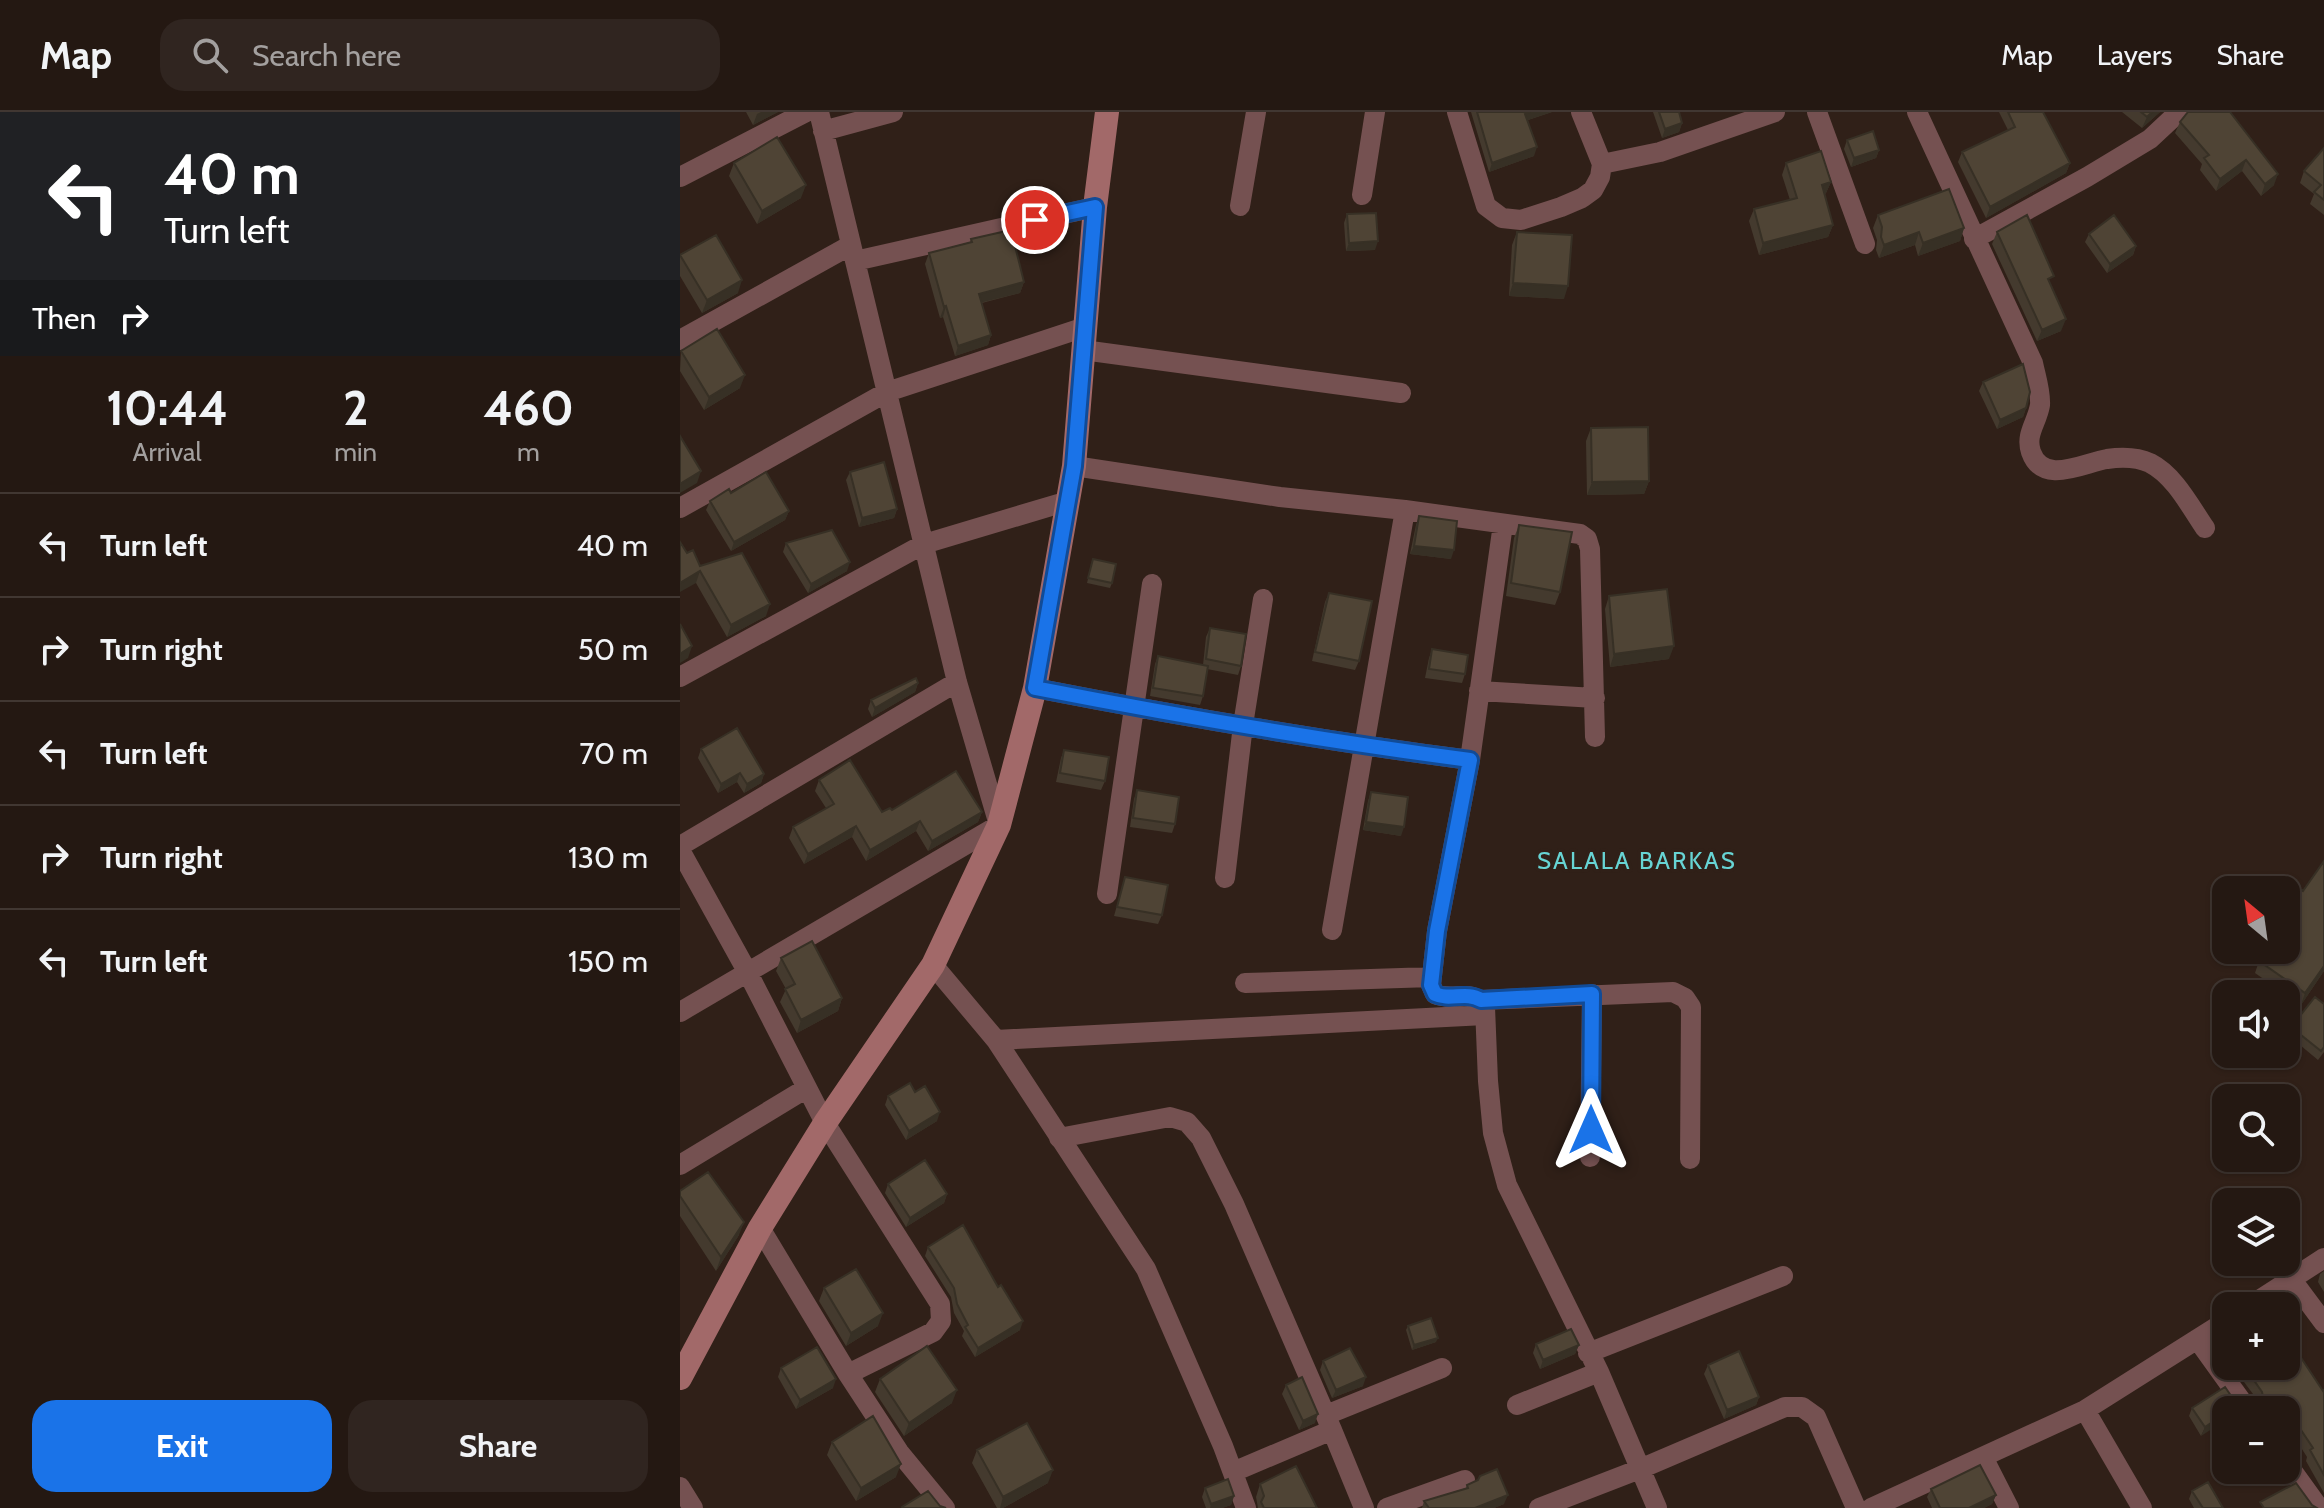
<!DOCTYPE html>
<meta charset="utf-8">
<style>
body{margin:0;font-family:Cabin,sans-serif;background:#302520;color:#f1f3f6;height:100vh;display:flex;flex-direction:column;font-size:30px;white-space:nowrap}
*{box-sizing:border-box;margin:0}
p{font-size:26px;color:#a3a09f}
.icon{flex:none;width:44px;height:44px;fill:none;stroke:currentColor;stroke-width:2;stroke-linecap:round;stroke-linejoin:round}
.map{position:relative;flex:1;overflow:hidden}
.side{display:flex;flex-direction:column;background:#241812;width:680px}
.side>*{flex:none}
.banner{background:#202124;color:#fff;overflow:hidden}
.needle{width:52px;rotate:331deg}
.fabs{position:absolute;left:1532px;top:764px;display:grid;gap:16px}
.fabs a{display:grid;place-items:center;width:88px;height:88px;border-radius:16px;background:#241812;box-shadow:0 2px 6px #0004,0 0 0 2px #413732;font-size:40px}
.pin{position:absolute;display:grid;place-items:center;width:68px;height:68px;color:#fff;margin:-34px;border:4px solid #fff;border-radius:50%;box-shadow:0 2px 8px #0007}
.me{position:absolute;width:88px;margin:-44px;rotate:0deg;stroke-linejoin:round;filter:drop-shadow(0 0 6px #0008)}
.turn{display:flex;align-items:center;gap:28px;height:168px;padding:0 32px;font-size:36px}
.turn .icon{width:104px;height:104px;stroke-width:2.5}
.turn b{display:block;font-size:56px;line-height:68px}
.then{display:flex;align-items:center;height:76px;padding:0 32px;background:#0003;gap:16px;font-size:30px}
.eta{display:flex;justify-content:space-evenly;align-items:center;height:136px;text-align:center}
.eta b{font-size:48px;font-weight:700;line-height:56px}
.action{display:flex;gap:16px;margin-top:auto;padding:16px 32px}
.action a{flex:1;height:92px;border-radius:24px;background:#1a73e8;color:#fff;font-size:32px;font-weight:700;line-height:92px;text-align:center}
.action a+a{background:#302520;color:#f1f3f6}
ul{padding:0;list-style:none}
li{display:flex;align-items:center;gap:24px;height:104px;padding:0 32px;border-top:2px solid #413732}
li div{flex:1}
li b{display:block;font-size:30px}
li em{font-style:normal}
header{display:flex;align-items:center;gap:48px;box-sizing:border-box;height:112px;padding:0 40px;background:#241812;border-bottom:2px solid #413732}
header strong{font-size:38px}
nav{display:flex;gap:44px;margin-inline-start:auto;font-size:28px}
.search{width:560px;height:72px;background:#302520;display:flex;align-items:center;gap:20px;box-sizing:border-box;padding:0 28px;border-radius:24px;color:#a3a09f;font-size:30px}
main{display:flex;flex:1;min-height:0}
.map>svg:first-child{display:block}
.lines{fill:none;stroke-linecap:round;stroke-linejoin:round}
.street{stroke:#755151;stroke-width:20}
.secondary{stroke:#a26969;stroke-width:24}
.wall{fill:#443a2e}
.shaded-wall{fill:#373025}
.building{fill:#4f4435;stroke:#373025;stroke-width:2}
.route-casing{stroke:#114b97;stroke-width:20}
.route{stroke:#1a73e8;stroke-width:14}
.labels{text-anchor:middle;stroke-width:7;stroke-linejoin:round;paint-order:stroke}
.neighbourhood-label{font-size:24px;letter-spacing:2px;fill:#67d4d4;stroke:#302018}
</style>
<header>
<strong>Map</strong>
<div class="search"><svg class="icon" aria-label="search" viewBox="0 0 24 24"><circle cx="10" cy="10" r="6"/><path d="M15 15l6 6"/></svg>Search here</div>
<nav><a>Map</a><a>Layers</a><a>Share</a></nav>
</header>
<main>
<section class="side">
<div class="banner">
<div class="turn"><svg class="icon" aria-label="left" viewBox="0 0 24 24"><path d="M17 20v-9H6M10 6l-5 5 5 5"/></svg><div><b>40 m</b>Turn left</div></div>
<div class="then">Then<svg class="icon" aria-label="right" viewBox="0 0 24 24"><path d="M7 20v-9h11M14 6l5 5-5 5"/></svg></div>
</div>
<div class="eta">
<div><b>10:44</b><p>Arrival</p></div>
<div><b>2</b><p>min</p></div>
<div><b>460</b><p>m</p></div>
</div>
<ul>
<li><svg class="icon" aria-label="left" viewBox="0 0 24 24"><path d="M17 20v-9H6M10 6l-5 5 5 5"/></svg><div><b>Turn left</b></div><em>40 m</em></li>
<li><svg class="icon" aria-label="right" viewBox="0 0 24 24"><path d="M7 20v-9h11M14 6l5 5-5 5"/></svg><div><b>Turn right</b></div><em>50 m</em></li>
<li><svg class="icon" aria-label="left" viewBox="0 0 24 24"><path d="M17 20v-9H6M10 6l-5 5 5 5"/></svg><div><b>Turn left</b></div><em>70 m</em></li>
<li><svg class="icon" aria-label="right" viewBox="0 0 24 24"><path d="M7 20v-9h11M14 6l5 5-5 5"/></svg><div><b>Turn right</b></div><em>130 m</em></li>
<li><svg class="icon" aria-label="left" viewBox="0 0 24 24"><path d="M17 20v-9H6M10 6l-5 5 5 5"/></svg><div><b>Turn left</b></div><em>150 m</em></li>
</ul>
<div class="action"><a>Exit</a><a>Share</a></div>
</section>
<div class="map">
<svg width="1644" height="1396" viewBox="0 0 1644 1396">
<rect width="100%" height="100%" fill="#302018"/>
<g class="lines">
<!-- street -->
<path class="street" d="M777,0L806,94L822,106L841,108L881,95L902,86L913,78L920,65L922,52L901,0
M1137,0L1185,132
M1237,0L1353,251C1356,265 1361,280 1360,293C1357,311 1345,322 1351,340C1363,374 1403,351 1427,347C1441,345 1457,345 1470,351C1494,363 1510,394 1525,416
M143,19L213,0
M922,52L980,40L1095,0
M0,65L126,0
M682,83L695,0
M560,94L576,0
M1294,127L1407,65L1470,27L1499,0
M175,149L415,95
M0,228L171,133
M403,238L721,281
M394,354L600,385L725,398L900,422L907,427L910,437L915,625
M0,396L207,280L405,215
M823,412L790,648L757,819L751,873L755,882C773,890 794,875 805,895L808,969L813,1021L827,1073L919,1260L977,1396
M0,565L244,432L388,389
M355,576C499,604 644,629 790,648
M799,579L915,586
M0,734L277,570
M0,738L68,861L145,1011L260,1192L261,1209L253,1220L168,1262
M545,766L563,613L583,487
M427,782L472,472
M652,818L725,398
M253,853L316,928L466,1157L543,1334L566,1396
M565,871L752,865
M801,888L993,880L1005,886L1011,895L1010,1047
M0,900L319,713L277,570L139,0
M316,928L805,903
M379,1026L490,1005L507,1010L521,1026L554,1092L652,1318L684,1396
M910,1045L912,882
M0,1053L127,976
M80,1116L168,1262L219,1340L265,1396
M1612,1168L1644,1211
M1570,1194L1644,1146
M1517,1227L1568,1298
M908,1241L1103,1164
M837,1293L919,1260
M1405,1298L1462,1396
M646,1303L762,1256
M1303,1345L1329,1396
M1606,1350L1639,1396
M553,1360L652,1318
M0,1375L13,1396
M707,1396L785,1368
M859,1396L960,1357L1105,1295H1122L1136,1305L1176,1396
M1191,1396L1405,1298L1546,1209"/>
<!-- secondary -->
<path class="secondary" d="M0,1266L80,1116L145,1011L253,853L319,713L355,576L394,354L415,95L427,0"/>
</g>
<!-- wall -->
<path class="wall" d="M66,0H98L73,13Z
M791,0H872L848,8L854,44L809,60Z
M973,0H999L1002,11L999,20L982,26Z
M1319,0H1363L1390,51L1386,61L1306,106L1278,50L1282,40L1328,18Z
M1442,0H1480L1462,16Z
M1550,0L1594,73L1581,84L1562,59L1536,79L1520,58L1522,52L1495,21L1500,10Z
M1167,28L1199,38L1196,46L1171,55L1164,37Z
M1644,36V103L1630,92L1634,82L1620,71L1624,59Z
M54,51L121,86L77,112L49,64Z
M1106,51L1151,70L1146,81L1145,82L1153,113L1148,125L1079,143L1069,109L1074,97L1110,88L1102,63Z
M667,102L695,138L666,139L664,111Z
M1198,103L1284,116L1280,129L1238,144L1235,133L1199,146L1196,138L1197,128L1193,116Z
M837,120L884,187L829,184L832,133Z
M1317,120L1371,173L1381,219L1357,229L1312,132Z
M1409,122L1456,134L1453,143L1427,161L1405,130Z
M291,127L344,170L340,181L302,191L311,223L308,233L275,244L263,205L260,206L245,152L249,141L290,130Z
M0,143L58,181L22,201L0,164Z
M1,239L60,276L24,298L0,259Z
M1303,270L1346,296L1343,305L1317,317L1299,279Z
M911,316L969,369L964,382L907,383L906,329Z
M170,360L217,397L214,406L179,415L166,368Z
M51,381L109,399L105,408L51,439L26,398L30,389Z
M739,404L771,447L730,442L736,413Z
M839,413L880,480L875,493L826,484L834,426Z
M106,431L167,459L128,481L103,440Z
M7,441L20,454L86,504L47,525L16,471Z
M413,447L432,471L430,476L407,471Z
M649,481L679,549L675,558L632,549L645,490Z
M929,484L989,547L930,555L925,497Z
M530,516L561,554L558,563L527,557L523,584L520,593L470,584L475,552L478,544L523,553L526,525Z
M752,537L785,562L782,571L745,566L749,546Z
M238,571L235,580L192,605L188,597L191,588Z
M21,637L84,662L81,671L64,681L57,670L38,681L18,646Z
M384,638L425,669L421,678L376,670L381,646Z
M139,668L202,700L212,698L302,700L298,710L248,739L236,719L186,749L172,725L124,752L109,726L113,715L146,696L135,679Z
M457,678L495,712L492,721L450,715L454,687Z
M691,680L721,724L683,718L688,689Z
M1644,749V859L1621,893L1575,861L1579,849L1606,838L1623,779Z
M445,765L482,803L478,812L434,804Z
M101,846L162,886L158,899L117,921L100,890L106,877L96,859Z
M1644,892V940L1638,948L1608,923L1611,915Z
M235,980L257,1009L226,1028L205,993L208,984Z
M208,1072L267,1082L264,1091L226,1115L205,1081Z
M0,1079L59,1123L36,1159L0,1104Z
M248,1135L340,1218L295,1245L282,1224L284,1219L274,1201L271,1185L245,1144Z
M1644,1159V1180L1638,1170L1640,1162Z
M144,1176L198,1214L166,1234L139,1189Z
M728,1214L756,1230L732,1238L726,1218Z
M1546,1219V1245L1537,1233L1541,1222Z
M856,1232L899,1233L895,1242L860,1257L853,1241Z
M643,1249L683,1274L652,1286L640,1258Z
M1028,1253L1079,1285L1076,1293L1044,1307L1024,1262Z
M1552,1254H1606L1643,1279L1644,1278V1381L1626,1349L1627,1345L1606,1312V1298H1580L1579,1290Z
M101,1256L153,1276L116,1297L98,1265Z
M200,1267L272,1291L224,1324L195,1280Z
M606,1273L635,1311L619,1318L602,1282Z
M1545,1275L1521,1324L1509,1304L1512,1296Z
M152,1330L216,1365L176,1389L147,1343Z
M297,1338L368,1371L323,1396H317L292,1351Z
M580,1372L637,1396H578L576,1385Z
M787,1373L824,1392L814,1396H742L744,1389L786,1376Z
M525,1376L554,1384L551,1393L542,1396H526L522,1385Z
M1251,1377L1316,1383L1312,1392L1304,1396H1252L1247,1385Z
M1512,1379L1543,1396H1514L1509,1387Z"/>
<!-- shaded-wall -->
<path class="shaded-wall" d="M81,0H98L73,13L77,2Z
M850,0H872L842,10L845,2Z
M1472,0H1480L1462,16L1467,5Z
M1002,11L999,20L982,26L985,17Z
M857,35L854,44L809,60L812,51Z
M1199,38L1196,46L1171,55L1174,46Z
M1566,48L1562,59L1536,79L1540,67Z
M1390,51L1386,61L1306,106L1310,95Z
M1598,62L1594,73L1581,84L1585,72Z
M1151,70L1146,81L1138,84L1142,73Z
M126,73L121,86L77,112L82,99Z
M1153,113L1148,125L1079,143L1083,131Z
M1284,116L1280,129L1238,144L1243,131Z
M1239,120L1235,133L1199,146L1204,133Z
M698,129L695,138L666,139L669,131Z
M1456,134L1453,143L1427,161L1430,152Z
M62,168L58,181L22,201L27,188Z
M344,170L340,181L295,192L299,182Z
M833,171L888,174L884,187L829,184Z
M266,194L263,205L260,206L264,195Z
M1386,207L1381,219L1357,229L1362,218Z
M311,223L308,233L275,244L278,234Z
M65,263L60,276L24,298L29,285Z
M1346,296L1343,305L1317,317L1320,308Z
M21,359L17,371L0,381V372Z
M969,369L964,382L907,383L912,370Z
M217,397L214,406L179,415L182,406Z
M109,399L105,408L51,439L54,430Z
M734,434L774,438L771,447L730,442Z
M170,450L167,459L128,481L131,472Z
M20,459L16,471L0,480V471Z
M90,492L86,504L47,525L51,513Z
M12,534L8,546L0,551V542Z
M994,534L989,547L930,555L934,542Z
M238,571L235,580L192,605L195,596Z
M60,661L57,670L38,681L41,672Z
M84,662L81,671L64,681L67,672Z
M302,700L298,710L248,739L252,729Z
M240,709L236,719L186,749L190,738Z
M686,710L724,715L721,724L683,718Z
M176,714L172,725L124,752L128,742Z
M1644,854V859L1621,893L1625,881Z
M162,886L158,899L117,921L121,908Z
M260,1000L257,1009L226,1028L229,1019Z
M267,1082L264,1091L226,1115L230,1106Z
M64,1110L59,1123L36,1159L41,1145Z
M203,1201L198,1214L166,1234L171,1221Z
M343,1209L340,1218L295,1245L298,1236Z
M758,1226L756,1230L732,1238L734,1233Z
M899,1233L895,1242L860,1257L863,1248Z
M686,1265L683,1274L652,1286L656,1278Z
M156,1267L153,1276L116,1297L120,1288Z
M277,1278L272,1291L224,1324L229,1311Z
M1079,1285L1076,1293L1044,1307L1047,1298Z
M1546,1301V1308L1521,1324L1525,1315Z
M638,1302L635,1311L619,1318L623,1309Z
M221,1352L216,1365L176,1389L181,1376Z
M373,1358L368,1371L323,1396H320L323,1385Z
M828,1383L824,1392L814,1396H795Z
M1316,1383L1312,1392L1304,1396H1289Z
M554,1384L551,1393L542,1396H530L531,1392Z"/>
<!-- building -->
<path class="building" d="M797,0H850L845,2L857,35L812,51Z
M979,0H999L1002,11L985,17Z
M1328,0H1363L1390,51L1310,95L1282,40L1335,15Z
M1461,0H1472L1467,5Z
M1508,0H1550L1598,62L1585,72L1566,48L1540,67L1524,46L1529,43L1500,10Z
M1193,19L1199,38L1174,46L1167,28Z
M97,25L126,73L82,99L54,51Z
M1644,36V88L1634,80L1641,73L1624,59Z
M1141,39L1151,70L1142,73L1153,113L1083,131L1074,97L1117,86L1106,51Z
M1269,77L1284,116L1243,131L1239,120L1204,133L1201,125L1202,115L1198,103Z
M696,101L698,129L669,131L667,102Z
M1347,103L1374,164L1368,167L1386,207L1362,218L1317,120Z
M1434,103L1456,134L1430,152L1409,122Z
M331,118L344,170L299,182L311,223L278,234L266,194L264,195L249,141L292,130L291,127Z
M837,120L892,123L888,174L833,171Z
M36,123L62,168L27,188L0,143Z
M37,217L65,263L29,285L1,239Z
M1343,252L1350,280L1346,296L1320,308L1303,270Z
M968,315L969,369L912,370L911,316Z
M0,324L21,359L0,372Z
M204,350L217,397L182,406L170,360Z
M86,360L109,399L54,430L30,389L49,377L51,381Z
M739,404L777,409L774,438L734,434Z
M839,413L892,420L880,480L831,471Z
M152,418L170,450L131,472L106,431Z
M0,430L7,441L13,438L20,454L62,441L90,492L51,513L20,459L0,471Z
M413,447L436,452L432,471L408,466Z
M987,477L994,534L934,542L929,484Z
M649,481L692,489L679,549L635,540Z
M0,512L12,534L0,542Z
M530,516L566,522L561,554L526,547Z
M752,537L788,543L785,562L749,557Z
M478,544L528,554L523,584L473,576Z
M236,566L238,571L195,596L191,588Z
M57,616L84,662L67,672L60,661L41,672L21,637Z
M384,638L429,645L425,669L380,661Z
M170,648L202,700L210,696L212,698L276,659L302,700L252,729L240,709L190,738L176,714L128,742L113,715L154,692L139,668Z
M457,678L499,685L495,712L453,706Z
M691,680L728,685L724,715L686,710Z
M1644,749V854L1625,881L1579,849L1587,838H1606V802L1622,778L1623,779Z
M445,765L488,773L482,803L437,795Z
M132,829L162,886L121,908L105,877L115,872L101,846Z
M1635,885L1644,892V935L1641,939L1611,915Z
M230,971L235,980L245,974L260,1000L229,1019L208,984Z
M245,1048L267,1082L230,1106L208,1072Z
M28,1060L64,1110L41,1145L0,1084V1079Z
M283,1113L318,1175L321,1173L343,1209L298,1236L285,1215L288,1213L277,1192L274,1176L248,1135Z
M176,1157L203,1201L171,1221L144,1176Z
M751,1206L758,1226L734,1233L728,1214Z
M891,1217L899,1233L863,1248L856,1232Z
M1546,1219V1229L1541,1222Z
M1606,1223L1643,1279L1644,1278V1363L1630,1338L1633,1336L1603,1291L1593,1298H1590L1584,1290L1582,1280L1564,1254H1606Z
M247,1234L277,1278L229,1311L200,1267Z
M137,1235L156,1267L120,1288L101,1256Z
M670,1236L686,1265L656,1278L643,1249Z
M1059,1239L1079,1285L1047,1298L1028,1253Z
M622,1265L638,1302L623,1309L606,1273Z
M1545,1275L1558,1294L1551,1298H1546V1301L1525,1315L1512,1296Z
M193,1304L221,1352L181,1376L152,1330Z
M347,1311L373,1358L323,1385L297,1338Z
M1300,1353L1316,1383L1289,1396H1260L1251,1377Z
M616,1354L637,1396H584L581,1390L584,1384L580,1372Z
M817,1357L828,1383L795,1396H749L744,1389L788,1376L787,1373L798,1368L800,1364Z
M548,1367L554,1384L531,1392L525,1376Z
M1528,1370L1543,1396H1523L1512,1379Z
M1616,1371L1632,1393L1637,1396H1584L1580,1390Z
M248,1379L260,1394L266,1396H223L222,1395Z"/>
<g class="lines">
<!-- route casing -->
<g class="route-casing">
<path id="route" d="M355,108L415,95L394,354L355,576C499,604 644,629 790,648L757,819L751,873L755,882C770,889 786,879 801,888L912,882L911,1018"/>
</g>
<!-- route -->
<use href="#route" class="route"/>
</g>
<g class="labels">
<!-- neighbourhood labels -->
<g class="neighbourhood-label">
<text x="957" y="757">SALALA BARKAS</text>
</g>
</g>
</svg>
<div class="fabs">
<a><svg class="needle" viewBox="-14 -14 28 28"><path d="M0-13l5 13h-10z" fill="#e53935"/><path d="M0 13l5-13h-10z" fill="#a3a09f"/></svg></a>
<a><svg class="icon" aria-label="sound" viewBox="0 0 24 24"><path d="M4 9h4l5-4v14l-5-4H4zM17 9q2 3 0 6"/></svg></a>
<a><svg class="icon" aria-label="search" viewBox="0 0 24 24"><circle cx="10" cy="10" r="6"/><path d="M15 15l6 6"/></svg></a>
<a><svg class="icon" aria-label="layers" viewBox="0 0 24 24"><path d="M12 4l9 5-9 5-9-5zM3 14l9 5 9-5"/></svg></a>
<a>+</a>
<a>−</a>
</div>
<div class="pin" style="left:355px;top:108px;background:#d93025"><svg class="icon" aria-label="arrive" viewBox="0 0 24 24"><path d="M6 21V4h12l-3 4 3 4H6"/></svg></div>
<svg class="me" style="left:911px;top:1018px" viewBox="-20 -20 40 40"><path d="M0-17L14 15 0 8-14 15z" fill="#1a73e8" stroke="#fff" stroke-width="4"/></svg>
</div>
</main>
